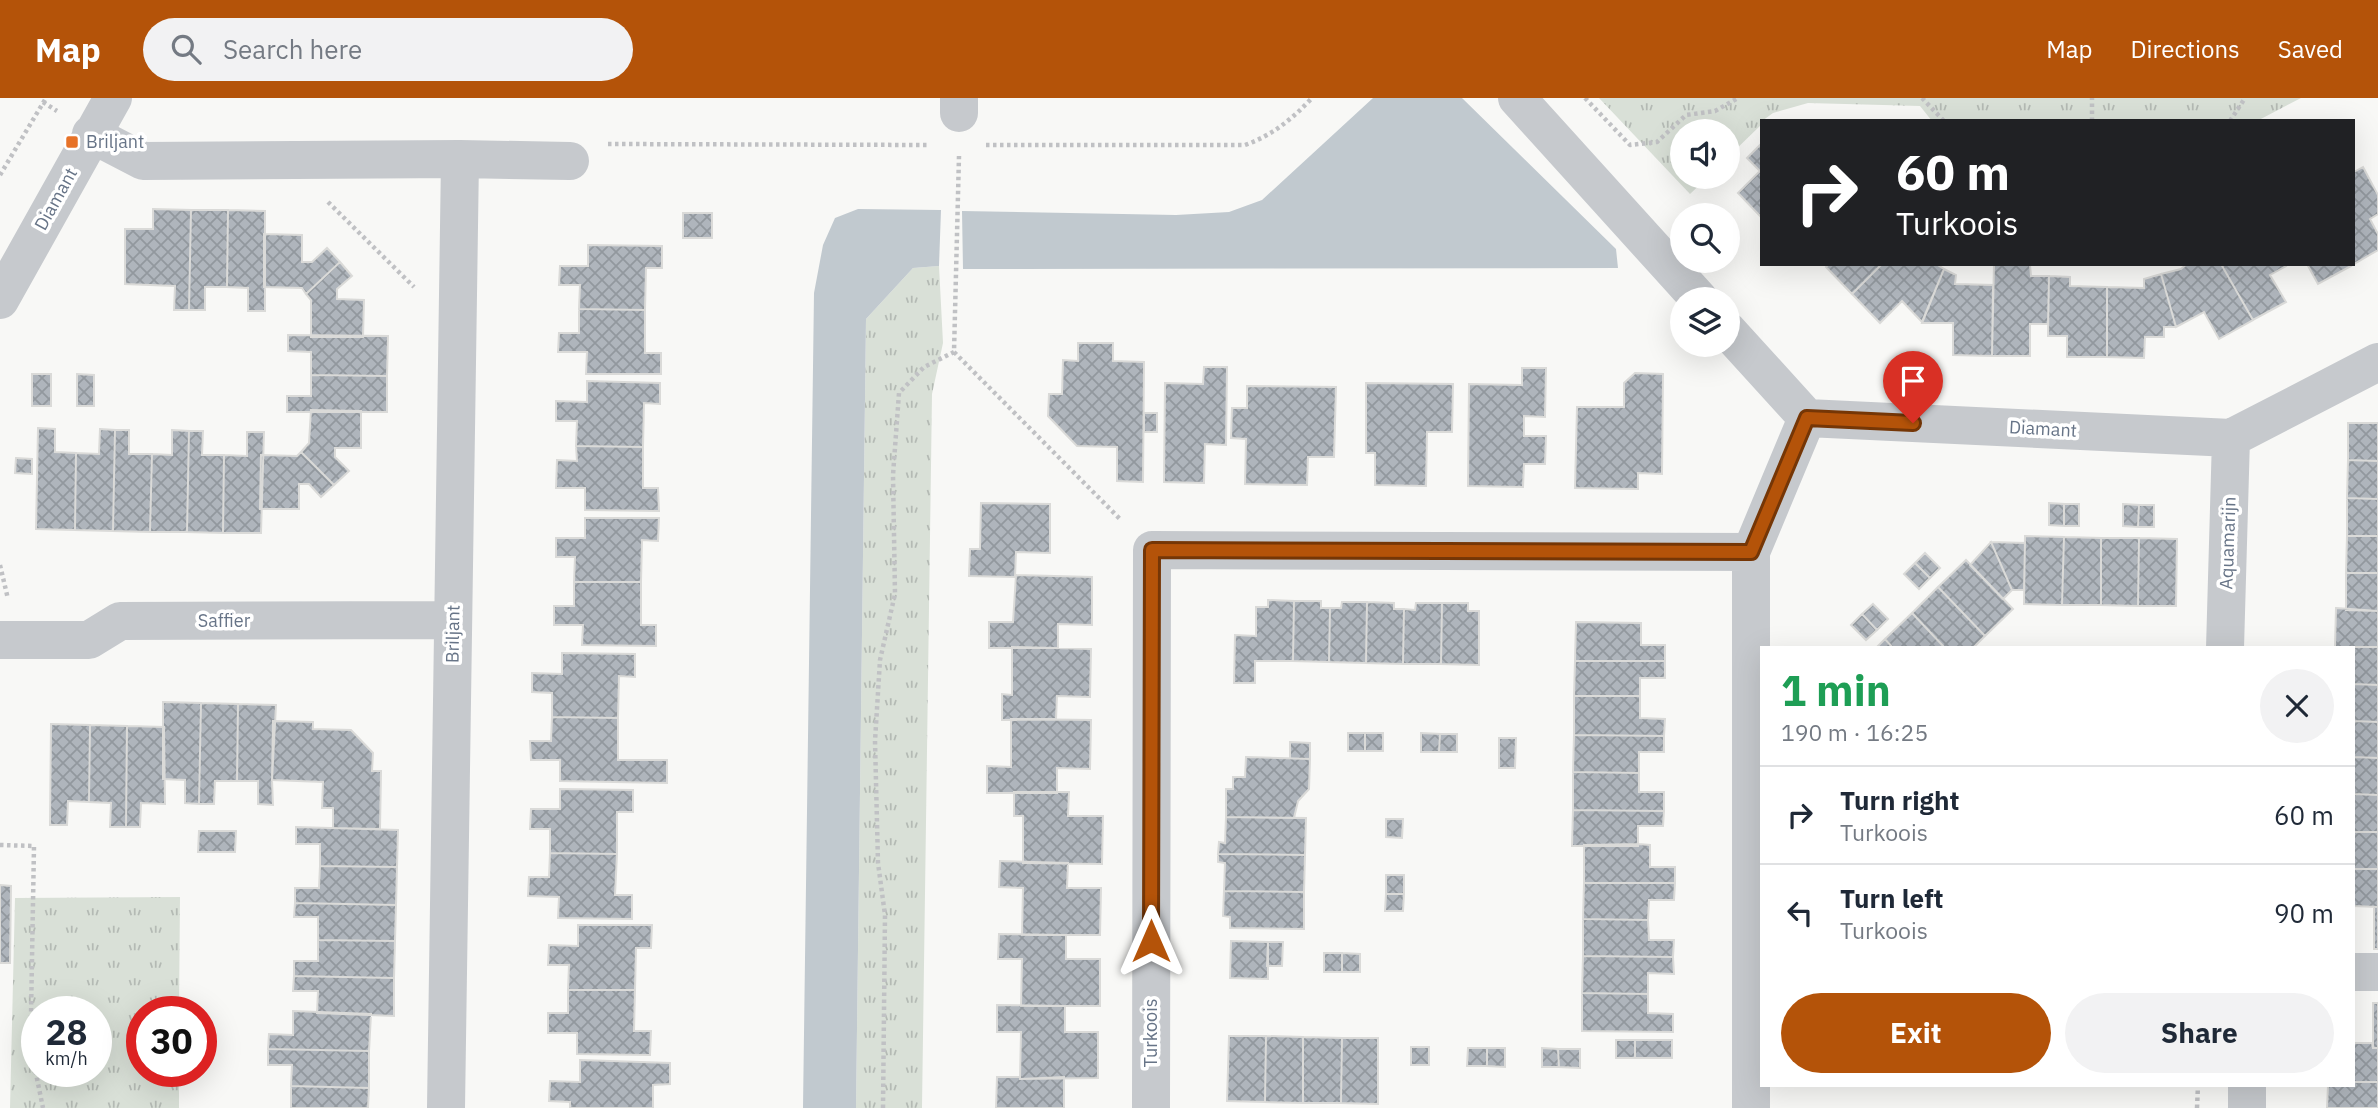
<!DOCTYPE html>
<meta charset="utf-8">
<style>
body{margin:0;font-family:"IBM Plex Sans",sans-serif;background:#f2f2f3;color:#1f2937;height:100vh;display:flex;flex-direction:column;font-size:26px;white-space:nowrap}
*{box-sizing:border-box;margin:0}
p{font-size:23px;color:#747a83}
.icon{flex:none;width:38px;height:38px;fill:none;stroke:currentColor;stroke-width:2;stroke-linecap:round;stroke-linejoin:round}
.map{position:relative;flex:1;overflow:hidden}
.drawer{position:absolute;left:1760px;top:548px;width:595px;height:441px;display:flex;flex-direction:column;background:#fff;border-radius:0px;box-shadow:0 7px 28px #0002}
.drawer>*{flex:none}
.top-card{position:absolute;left:1760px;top:21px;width:595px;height:147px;border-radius:0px;box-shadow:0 7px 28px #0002;background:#202124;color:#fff;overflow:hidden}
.buttons{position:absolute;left:1670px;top:21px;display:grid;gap:14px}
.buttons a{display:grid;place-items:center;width:70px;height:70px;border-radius:50%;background:#fff;box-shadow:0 7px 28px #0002;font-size:35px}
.speed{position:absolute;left:21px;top:898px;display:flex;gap:14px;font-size:35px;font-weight:700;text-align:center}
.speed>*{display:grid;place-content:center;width:91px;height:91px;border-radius:50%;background:#fff;box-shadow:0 7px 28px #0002;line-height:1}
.speed small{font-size:18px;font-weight:400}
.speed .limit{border:10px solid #d22;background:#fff;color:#111}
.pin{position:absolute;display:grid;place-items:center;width:60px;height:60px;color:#fff;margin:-72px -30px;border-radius:50% 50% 50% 0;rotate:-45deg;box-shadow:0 0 7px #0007}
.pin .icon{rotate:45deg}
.me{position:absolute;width:77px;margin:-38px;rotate:0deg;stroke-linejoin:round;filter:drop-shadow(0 0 5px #0008)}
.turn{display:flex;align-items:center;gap:24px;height:147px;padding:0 21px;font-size:32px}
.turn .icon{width:91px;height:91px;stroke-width:2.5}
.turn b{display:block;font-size:49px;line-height:60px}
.round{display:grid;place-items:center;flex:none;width:74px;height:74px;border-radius:37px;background:#f2f2f3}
.headline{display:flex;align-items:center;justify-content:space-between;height:119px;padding:0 21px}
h1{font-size:42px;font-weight:700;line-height:52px;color:#1e9e55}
.primary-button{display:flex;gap:14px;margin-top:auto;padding:14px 21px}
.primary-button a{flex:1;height:80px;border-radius:42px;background:#b45309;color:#fff;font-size:28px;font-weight:700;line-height:80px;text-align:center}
.primary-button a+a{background:#f2f2f3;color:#1f2937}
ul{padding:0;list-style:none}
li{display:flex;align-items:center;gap:21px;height:98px;padding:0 21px;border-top:2px solid #e0e1e3}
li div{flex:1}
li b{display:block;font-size:26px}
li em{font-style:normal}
header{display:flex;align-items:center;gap:42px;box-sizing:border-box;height:98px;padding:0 35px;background:#b45309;color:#fff}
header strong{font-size:33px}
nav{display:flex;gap:38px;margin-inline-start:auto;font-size:24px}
.search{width:490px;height:63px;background:#f2f2f3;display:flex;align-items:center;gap:18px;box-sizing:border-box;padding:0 24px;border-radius:38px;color:#747a83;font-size:26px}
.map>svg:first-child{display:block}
.grass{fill:url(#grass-tufts);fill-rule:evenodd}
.water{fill:#c1c9cf}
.building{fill:url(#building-cross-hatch);stroke:#dadad8;stroke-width:2}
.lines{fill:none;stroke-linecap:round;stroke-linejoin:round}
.path{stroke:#c0c1c4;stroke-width:4.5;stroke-dasharray:3.5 3.5;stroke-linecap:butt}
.minor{stroke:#c6c9cd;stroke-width:38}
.route-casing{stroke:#753606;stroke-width:18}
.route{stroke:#b45309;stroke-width:12}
.poi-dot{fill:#e77227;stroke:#fff;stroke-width:2.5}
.labels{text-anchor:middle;stroke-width:7;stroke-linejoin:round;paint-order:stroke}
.poi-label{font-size:18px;fill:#677487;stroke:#fff;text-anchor:start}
.street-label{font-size:18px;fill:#677487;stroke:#fff}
</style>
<header>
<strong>Map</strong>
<div class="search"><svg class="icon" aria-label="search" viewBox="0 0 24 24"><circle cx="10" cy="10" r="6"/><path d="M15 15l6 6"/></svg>Search here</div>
<nav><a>Map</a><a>Directions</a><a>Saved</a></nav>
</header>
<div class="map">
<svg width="2378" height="1010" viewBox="0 0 2378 1010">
<defs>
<pattern id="grass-tufts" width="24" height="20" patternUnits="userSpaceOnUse" patternTransform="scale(1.75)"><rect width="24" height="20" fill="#d9e0d7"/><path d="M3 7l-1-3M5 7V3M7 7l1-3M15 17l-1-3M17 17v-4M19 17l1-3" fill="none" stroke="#b4bab4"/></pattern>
<pattern id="building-cross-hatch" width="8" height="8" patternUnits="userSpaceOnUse" patternTransform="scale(1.75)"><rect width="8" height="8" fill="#afb5bc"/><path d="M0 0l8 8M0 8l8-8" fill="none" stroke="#92989e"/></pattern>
</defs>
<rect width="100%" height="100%" fill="#f8f8f6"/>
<!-- grass -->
<path class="grass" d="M1599,0H2301L2257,23H1932L1920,8L1808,5L1773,15L1762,23V26L1727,60V33H1682V79H1708L1690,96Z
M939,168L943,245L932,296L922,1010H856L866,221L913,170Z
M180,799L179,913L142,914V973H179V1010H10L15,800ZM37,914H96V973H37Z"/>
<!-- water -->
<path class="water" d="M1373,0H1462L1616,151L1618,170L963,171L962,113L1176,117L1229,114L1262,102Z
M858,111L941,112L939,168L913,170L866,221L856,1010H803L814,195L823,147L835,120Z"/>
<!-- building -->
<path class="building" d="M1762,45V120L1738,95L1760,73L1747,60Z
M2363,69L2378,97V116L2370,121L2378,136V152L2354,166V74Z
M153,111L191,112L189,212H174L175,188L125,186V131H153Z
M191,112H228L227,189H205V212H189Z
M228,112L265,113V213H248V190L227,189Z
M683,115H712V140H683Z
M264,136L302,137V164H312L327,150L340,164L306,196L302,190L264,189Z
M588,147L662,148V170H646L645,212L579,211L580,187H559L560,168H588Z
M340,164L352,178L337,191V201L364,202L363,239H311V202L306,196Z
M1829,166H1882L1852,196L1826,169Z
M1882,166H1936L1944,171L1922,224L1902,203L1880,225L1852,196Z
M1994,166L2030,167L2031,178H2049L2048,226H2030V258H1992Z
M2187,166H2221L2253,222L2219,241L2204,214L2176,229L2161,176L2181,171Z
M2221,166H2285L2286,168L2270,177L2286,204L2253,222Z
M2307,166H2350L2351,168L2318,186Z
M1944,171L1956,177L1955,186L1993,187L1992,258L1953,257V225H1922Z
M2161,176L2176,229H2164V239H2145L2144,260L2107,259V189L2144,190V181Z
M2049,178L2070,179V188L2107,189V259H2067V238H2048Z
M579,211L645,212V255H661V276H586L587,254H558L559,235H579Z
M288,237L388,238L387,278L311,277V254L288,253Z
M1078,245H1113V263L1144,264L1143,384L1117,383V349L1077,348L1048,318L1049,296H1062L1063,262L1078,263Z
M1204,269H1227L1226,347L1205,346L1204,385L1164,384L1165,285L1203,286Z
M1522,270H1546L1545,319L1524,318V338H1546L1545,366H1524L1523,389L1468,388L1469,286L1522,287Z
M1635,275L1663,276L1662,376L1638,375V391L1575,390L1577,309H1624V285Z
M32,276H51V308H32Z
M77,276L94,277V308H77Z
M311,277L387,278V314H287V298H311Z
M587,283L660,285V306L644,305L643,349L576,348L577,323H556V303L587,304Z
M1366,285L1453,286L1452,334H1427L1426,388L1375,387V355H1366Z
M1247,288L1336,289L1334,359H1308L1307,387L1245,386L1246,341L1231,340L1232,310H1247Z
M311,312L361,313V350H335V359L349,373L334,387L301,354L309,345Z
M1144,315H1157V334H1144Z
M2348,325H2378V363L2348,362Z
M38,330L55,331V354L76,355L75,432L36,431Z
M100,331L115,332L113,433L75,432L76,355L99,356Z
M115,332H129V356H152L150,434L113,433Z
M172,332L189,333L187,434H150L152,356L172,357Z
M189,333H203L202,357H224L223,435L187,434Z
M247,334H264L261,435H223L224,357L247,358Z
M576,348L643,349V390H658L659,413L585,412V390H556L557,362L577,363Z
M301,354L334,387L321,399L309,386H299V411H260L261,357L297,358Z
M16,360L32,361V376L15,375Z
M2348,362L2378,363V401L2347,400Z
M2347,400L2378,401V438H2347Z
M981,405L1050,406V455L1016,454L1015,479L969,478L970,451H980Z
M2049,405L2064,406V428L2049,427Z
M2064,406H2079V428H2064Z
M2123,406L2139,407L2138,429L2123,428Z
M2139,407H2154V429H2138Z
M585,420H659L658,443L642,442L641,484H574L575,459H556V440H585Z
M2025,438L2064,439L2062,507L2024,506Z
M2347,438H2378V475H2346Z
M2064,439L2101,440V507H2062Z
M2101,440H2139L2138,508L2101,507Z
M2139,440L2177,441L2176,508H2138Z
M1991,444L2012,492L2003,501L1970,467Z
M1991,444L2025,445L2024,492H2012Z
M1925,455L1940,470L1930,480L1915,465Z
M1966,462L2013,511L1985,538L1938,489Z
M1915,465L1930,480L1919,491L1904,476Z
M2346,475H2378V513L2346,512Z
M1016,477L1092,479V527L1058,526V550H989V524H1013Z
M574,484H641V527H656V548L582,547L583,527H554V508H574Z
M1938,489L1985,538L1973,550H1945L1912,515Z
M1268,502L1294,503L1293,563H1255V585H1234L1235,537L1256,538V509H1268Z
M1294,503H1321V510H1330L1329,564L1293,563Z
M1342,504H1367L1366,565L1329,564L1330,510H1341Z
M1367,504L1394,505V511H1404L1403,566L1366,565Z
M1416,505H1442L1441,566H1403L1404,511L1415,512Z
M1442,505H1468V513H1479V567L1441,566Z
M1873,506L1888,521L1877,532L1862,516Z
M2336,510L2378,513V549H2335Z
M1912,515L1945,550H1893L1885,541Z
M1862,516L1877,532L1866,542L1851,527Z
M1576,524L1641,525V547H1665V563H1575Z
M1885,541L1893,550H1876Z
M1012,549L1091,551L1090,599L1057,598L1056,621L1002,622V596L1012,597Z
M2335,549H2378V587L2354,586V550Z
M562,555L635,556V579L619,578L618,620L552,619V595L532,594V575L562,576Z
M1575,563H1665V580H1640V598H1574Z
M2354,586L2378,587V624L2354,623Z
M1574,598H1640V620L1665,621L1664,638L1574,637Z
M163,604L201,605L199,706L185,705V682L163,681Z
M201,605L238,606L237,683H215L214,706H199Z
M238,606L276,607L272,682L273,707L258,706V683H237Z
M552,619L618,620V662H667V685L560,683V662H531L530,643H551Z
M1011,621L1091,622L1090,671L1057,670V695H987V668L1011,669Z
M273,623L313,624V631L351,632L373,655L372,673H381L380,731L333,730V710H322L323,684L272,682Z
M2354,623L2378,624V660L2354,659Z
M51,626L90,627L89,704L68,703L67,727H50Z
M90,627L127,628L126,729H110L111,705L89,704Z
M127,628L164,629L165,706L141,705L140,729H126Z
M1348,635H1365V653H1348Z
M1365,635H1383V653H1365Z
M1421,635L1440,636L1439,654H1421Z
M1440,636H1457V654H1439Z
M1574,637L1664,638V654H1639V675L1573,674Z
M1499,640H1516L1515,670H1499Z
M1290,644L1310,645V661H1290Z
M1246,659L1310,661L1309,691L1298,703L1294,720L1226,719V691H1233V679H1245Z
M2354,659L2378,660V697L2354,696Z
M1573,674L1639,675V694H1664V713L1573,712Z
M560,691L633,692V714H617V756L550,755V731H530L531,711H560Z
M1014,694H1069L1068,718H1103L1102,766L1023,765V718H1014Z
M2354,696L2378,697V734H2354Z
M1573,712L1664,713L1663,728H1638V748H1572Z
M1226,719L1306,720L1305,757L1218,756L1219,744L1225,745Z
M1386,721H1403L1402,740L1386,739Z
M296,729L398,732L397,769L320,768V746H296Z
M199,733H236L235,754H198Z
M2354,734H2378V771H2354Z
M1638,746L1650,747V769H1675V785H1584V747Z
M550,755L617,756L615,797H632V821L558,820L559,799L528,798L529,779H549Z
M1218,756L1305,757L1304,794L1224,793L1225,765L1218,764Z
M1000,763L1068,765L1067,790H1101L1100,837H1022L1023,790L999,789Z
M320,768L397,769L396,807L295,805V790H319Z
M2354,771H2378V809L2354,808Z
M1386,777H1404V796H1386Z
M1584,785H1675L1674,802H1649L1648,822L1583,821Z
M0,787L11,788L10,865H0Z
M1224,793L1304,794V831L1230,830V819L1223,818Z
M1386,796H1404L1403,813H1385Z
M295,805L396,807L395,843L318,842V819H294Z
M2374,809H2378V851H2374Z
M1583,821L1648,822L1649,842H1674L1673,859L1583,858Z
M578,827H652L651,850H636L635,892H568L569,867H548L549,847L578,848Z
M999,836L1066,837V861H1100V908H1021L1022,861H998Z
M318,842L395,843L394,880L294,878V863H318Z
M1231,843L1268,844V881L1230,880Z
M1268,844H1283L1282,868H1267Z
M1324,855H1342V874H1324Z
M1342,855L1360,856V874H1342Z
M1583,858L1673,859L1674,876L1648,875V896L1582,895Z
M294,878L394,880V918L317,915L318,893H293Z
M568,892H635L634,933H651L650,957L577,956V935H548V915H568Z
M1582,895L1648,896V915L1673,916V934L1582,933Z
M2373,905H2378V950H2373Z
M997,907L1065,908V934H1098V980L1020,981L1021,934H997Z
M293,913L371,916L369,953L268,951L269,936L293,937Z
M1229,938H1266L1265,1004L1227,1003Z
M1266,938L1303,939V1005L1265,1004Z
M1303,939L1342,940L1341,1005H1303Z
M1342,940H1378V1006L1341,1005Z
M1616,942H1635V960H1616Z
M1635,942H1672V960H1635Z
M2354,945H2372L2373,950H2378V984H2354Z
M1411,949H1429V967H1411Z
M1468,950H1487V968H1467Z
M1487,950H1505V969L1487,968Z
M1542,950L1558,951L1559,969H1542Z
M268,951L369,953V990L291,988L292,967H268Z
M1558,951H1580V970L1559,969Z
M580,962L670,965V986L653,987V1010H570V1004L549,1003L550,983L580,984Z
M997,979H1020V981L1064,979V1010H996Z
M2354,984H2378V1010H2327L2328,987H2354Z
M291,988L369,990L368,1010H291Z"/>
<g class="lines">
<!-- path -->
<path class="path" d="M1585,0L1630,47L1657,44L1686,17L1715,13L1738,0
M1922,0L1944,23
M43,4L57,13
M2092,23V0
M2230,23L2245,0
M608,46L929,47
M986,47H1245C1273,37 1292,21 1312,0
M0,77L46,0
M328,104L414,189
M954,254L1121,422
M0,467L8,501
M0,747L34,748L31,917L34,966L43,1010
M883,1010L885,817L878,765L875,643L880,562L895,496L893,377L899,295L924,269L954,254L959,58
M2197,1010L2198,987"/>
<!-- minor -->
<path class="minor" d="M959,0V15
M1517,0L1699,201
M91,36L143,63L460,61L570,63
M0,202L113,0
M1727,232L1807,320L2231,340L2378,264
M0,542H89L120,523L453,522
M2225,550L2231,340
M2354,874H2378
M446,1010L460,61
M1151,1010L1152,452L1751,454
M1751,1010V454L1807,320
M2247,1010V987"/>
</g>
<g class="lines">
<!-- route casing -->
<g class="route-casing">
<path id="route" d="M1151,843L1152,452L1751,454L1807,320L1913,325"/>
</g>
<!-- route -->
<use href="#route" class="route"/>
</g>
<!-- markers -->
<rect class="poi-dot" x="65" y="37" width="14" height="14" rx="3.5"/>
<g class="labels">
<!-- poi labels -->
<g class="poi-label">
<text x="86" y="50">Briljant</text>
</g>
<!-- street labels -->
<g class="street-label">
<text transform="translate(56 101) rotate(-61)" y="6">Diamant</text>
<text transform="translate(2043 331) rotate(3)" y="6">Diamant</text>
<text transform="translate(2228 445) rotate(-88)" y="6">Aquamarijn</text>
<text x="224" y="529">Saffier</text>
<text transform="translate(453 536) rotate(-89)" y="6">Briljant</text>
<text transform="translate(1151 935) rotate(-90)" y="6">Turkoois</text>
</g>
</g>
</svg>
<div class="buttons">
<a><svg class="icon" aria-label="sound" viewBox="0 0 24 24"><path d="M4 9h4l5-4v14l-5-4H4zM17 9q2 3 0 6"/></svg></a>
<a><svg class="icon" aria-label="search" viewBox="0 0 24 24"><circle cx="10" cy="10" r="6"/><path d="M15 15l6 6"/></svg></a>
<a><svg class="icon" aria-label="layers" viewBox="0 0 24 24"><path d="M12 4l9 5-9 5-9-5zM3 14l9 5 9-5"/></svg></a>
</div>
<div class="speed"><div>28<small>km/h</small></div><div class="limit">30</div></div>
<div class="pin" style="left:1913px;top:325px;background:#d93025"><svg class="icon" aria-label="arrive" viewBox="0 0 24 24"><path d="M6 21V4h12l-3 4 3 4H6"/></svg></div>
<svg class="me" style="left:1151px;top:843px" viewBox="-20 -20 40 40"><path d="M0-17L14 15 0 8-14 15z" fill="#b45309" stroke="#fff" stroke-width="4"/></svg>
<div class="top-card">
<div class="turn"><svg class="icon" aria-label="right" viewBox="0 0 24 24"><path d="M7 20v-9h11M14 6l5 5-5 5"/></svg><div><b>60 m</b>Turkoois</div></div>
</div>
<section class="drawer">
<div class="headline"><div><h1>1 min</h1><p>190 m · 16:25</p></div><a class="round"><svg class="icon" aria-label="close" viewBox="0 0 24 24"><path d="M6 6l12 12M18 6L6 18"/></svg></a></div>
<ul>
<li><svg class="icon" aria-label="right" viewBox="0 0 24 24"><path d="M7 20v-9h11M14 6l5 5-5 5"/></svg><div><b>Turn right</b><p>Turkoois</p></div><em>60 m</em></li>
<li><svg class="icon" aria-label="left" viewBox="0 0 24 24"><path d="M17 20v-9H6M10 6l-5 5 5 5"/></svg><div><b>Turn left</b><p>Turkoois</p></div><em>90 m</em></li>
</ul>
<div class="primary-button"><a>Exit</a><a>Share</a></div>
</section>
</div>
